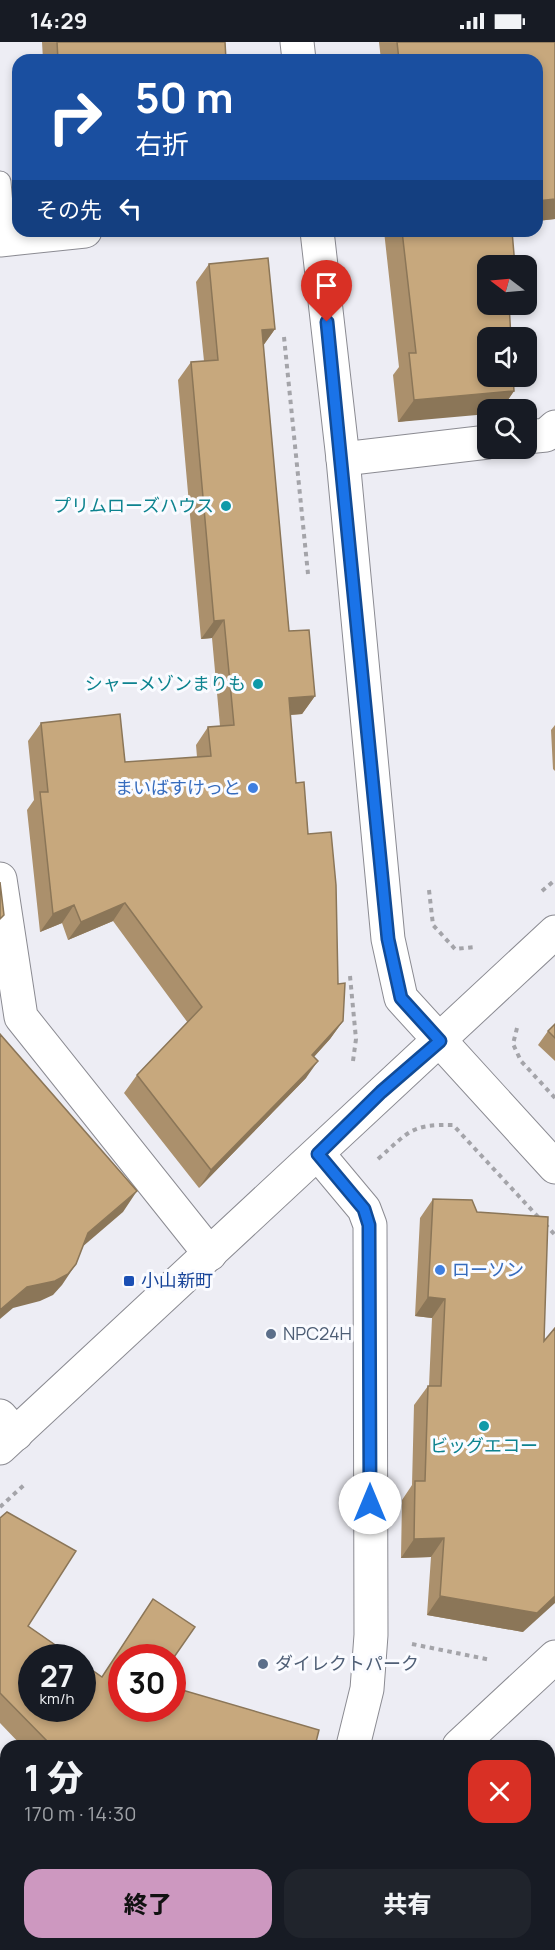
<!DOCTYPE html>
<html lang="ja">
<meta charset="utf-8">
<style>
body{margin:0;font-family:Manrope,"Noto Sans JP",sans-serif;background:#20242c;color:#f1f3f6;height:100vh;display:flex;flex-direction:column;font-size:22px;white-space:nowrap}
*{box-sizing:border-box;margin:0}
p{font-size:20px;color:#9ea1a6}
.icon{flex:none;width:33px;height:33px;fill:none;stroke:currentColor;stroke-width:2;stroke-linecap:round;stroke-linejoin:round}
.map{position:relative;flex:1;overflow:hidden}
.side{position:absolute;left:0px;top:1698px;width:555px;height:210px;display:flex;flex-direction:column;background:#171b24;border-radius:18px 18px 0 0;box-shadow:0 3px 9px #0003}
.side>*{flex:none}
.top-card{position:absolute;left:12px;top:12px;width:531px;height:183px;border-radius:18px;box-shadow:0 3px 9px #0003;background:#1a4fa0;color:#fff;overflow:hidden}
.needle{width:39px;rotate:286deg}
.buttons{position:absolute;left:477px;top:213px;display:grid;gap:12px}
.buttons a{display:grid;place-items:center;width:60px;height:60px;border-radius:12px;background:#171b24;box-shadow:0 3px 9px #0003;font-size:30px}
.speed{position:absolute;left:18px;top:1602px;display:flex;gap:12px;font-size:30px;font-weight:700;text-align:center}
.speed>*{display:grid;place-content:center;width:78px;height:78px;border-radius:50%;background:#171b24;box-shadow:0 3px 9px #0003;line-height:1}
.speed small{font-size:15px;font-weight:400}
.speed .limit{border:9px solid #d22;background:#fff;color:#111}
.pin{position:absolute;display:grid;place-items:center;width:51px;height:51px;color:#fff;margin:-62px -26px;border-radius:50% 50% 50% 0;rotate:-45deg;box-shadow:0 0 6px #0007}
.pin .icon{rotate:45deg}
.me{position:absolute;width:66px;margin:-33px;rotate:0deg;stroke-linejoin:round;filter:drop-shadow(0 0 4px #0008)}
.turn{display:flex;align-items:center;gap:21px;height:126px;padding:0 24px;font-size:27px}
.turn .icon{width:78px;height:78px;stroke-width:2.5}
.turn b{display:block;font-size:42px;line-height:51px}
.then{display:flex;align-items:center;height:57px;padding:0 24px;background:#0003;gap:12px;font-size:22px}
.round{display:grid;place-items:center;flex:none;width:63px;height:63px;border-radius:18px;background:#20242c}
.head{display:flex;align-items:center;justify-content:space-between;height:102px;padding:0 24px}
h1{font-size:36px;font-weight:800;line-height:45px}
.action{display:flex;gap:12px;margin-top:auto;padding:12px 24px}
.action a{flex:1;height:69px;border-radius:18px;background:#cd98c0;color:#111;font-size:24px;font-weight:800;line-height:69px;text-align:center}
.action a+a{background:#20242c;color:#f1f3f6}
.status{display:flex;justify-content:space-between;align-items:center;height:42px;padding:0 30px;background:#171b24;direction:ltr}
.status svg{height:16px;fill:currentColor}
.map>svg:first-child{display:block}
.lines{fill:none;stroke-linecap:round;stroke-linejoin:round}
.lane-casing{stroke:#8b8b92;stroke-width:23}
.street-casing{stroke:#8b8b92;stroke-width:35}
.secondary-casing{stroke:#8b8b92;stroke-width:35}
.path{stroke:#a4a4a9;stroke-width:4;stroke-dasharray:4.5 4.5;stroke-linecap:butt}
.lane{stroke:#fff;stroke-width:21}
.street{stroke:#fff;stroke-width:33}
.secondary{stroke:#fff;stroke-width:33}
.wall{fill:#ab906c}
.shaded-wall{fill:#8b7658}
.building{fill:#c7a87d;stroke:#8b7658;stroke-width:1.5}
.route-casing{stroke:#114b97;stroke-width:15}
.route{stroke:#1a73e8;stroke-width:10}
.culture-dot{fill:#0f9aa8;stroke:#fafbff;stroke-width:2}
.shop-dot{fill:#3f7fe0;stroke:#fafbff;stroke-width:2}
.transit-dot{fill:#1a4fb4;stroke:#fafbff;stroke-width:2}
.service-dot{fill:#5c6f8a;stroke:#fafbff;stroke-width:2}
.labels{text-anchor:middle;stroke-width:6;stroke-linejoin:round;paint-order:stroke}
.culture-label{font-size:18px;fill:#0d838f;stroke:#fafbff;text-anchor:end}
.shop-label{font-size:18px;fill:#366cbe;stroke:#fafbff;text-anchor:end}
.transit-label{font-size:18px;fill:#164399;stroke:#fafbff;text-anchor:start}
.service-label{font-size:18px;fill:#4e5e75;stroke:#fafbff;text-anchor:start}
</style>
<div class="status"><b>14:29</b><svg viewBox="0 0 49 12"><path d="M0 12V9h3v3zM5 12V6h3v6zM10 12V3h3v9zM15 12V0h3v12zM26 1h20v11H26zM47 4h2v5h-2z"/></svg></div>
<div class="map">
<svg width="555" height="1908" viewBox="0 0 555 1908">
<rect width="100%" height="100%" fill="#ededf4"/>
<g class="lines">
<!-- lane casing -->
<g class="lane-casing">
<path id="lane" d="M0,140L5,197"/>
</g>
<!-- street casing -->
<g class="street-casing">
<path id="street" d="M0,198L85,189
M526,395L546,393L555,385
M343,417L488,400
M0,837L21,975L210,1212
M318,1112L364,1167L370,1183L371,1593L367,1647L353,1704
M0,1374L16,1392
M459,1704L555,1615
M549,1745L555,1739
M0,1792L6,1798
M114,1902L121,1908
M292,1908L294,1902
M379,1908L385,1902"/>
</g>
<!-- secondary casing -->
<g class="secondary-casing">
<path id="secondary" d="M297,0L299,18
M317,189L343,417L388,897L401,956L555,1125
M0,1406L555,890"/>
</g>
<!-- path -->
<path class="path" d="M284,295L308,532
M429,848L433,883L455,907L475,905
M542,849L555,838
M350,934L356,997L353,1019
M517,986L513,1002L521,1019L555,1056
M378,1117C409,1090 410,1082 453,1083L540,1177
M545,1182L555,1193
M0,1465L24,1443
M412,1602L491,1618"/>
<!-- lane -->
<use href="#lane" class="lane"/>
<!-- street -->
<use href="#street" class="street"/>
<!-- secondary -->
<use href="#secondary" class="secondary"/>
</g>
<!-- wall -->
<path class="wall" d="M42,0H225L226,18H43Z
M379,0H555V177L537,179V18H381Z
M384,189H512L488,224L514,349L501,368H488L398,380L393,333L399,325Z
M209,222L275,287L263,304L289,589L315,654L302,672L290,673L296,741L308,792L338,942L343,979L330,997L314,1015L306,1036L199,1146L124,1051L137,1033L188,981L113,879L68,898L62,881L40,890L27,768L34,758L28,699L41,681L125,720L197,715L196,703L208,685L220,684L212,596L201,597L178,338L191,320L204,319L196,240Z
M555,683V729L553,727L551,688Z
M555,982V1019L538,1003L548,989Z
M433,1157L523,1590L427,1573L431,1515L401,1516L402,1458L412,1443L414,1363L428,1344H429L432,1276L415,1274L420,1176Z
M0,1476L28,1584L102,1635L153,1557L122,1666L315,1704H22L0,1681Z
M0,1835L6,1836V1902H86L98,1908H6L0,1902Z"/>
<!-- shaded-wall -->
<path class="shaded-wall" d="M555,157V177L537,179V159Z
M275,287L262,305V288Z
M514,349L501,368H488V372L398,380L414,358Z
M224,578L212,596L201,597L214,579Z
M315,654L302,672L276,674L289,656Z
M125,861L113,879L68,898L81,880Z
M74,863L62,881L40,890L53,872Z
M343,979L330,997L299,1031L312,1013Z
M318,1019L306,1036L199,1146L211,1128Z
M137,1149L123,1170L74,1212L88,1191Z
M76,1222L62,1243L53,1253L40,1259L13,1266L0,1277V1268L27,1245Z
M428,1255L445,1257L432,1276L415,1274Z
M444,1496L431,1515L401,1516L414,1497Z
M440,1554H555V1561L523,1590L427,1573Z"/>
<!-- building -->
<path class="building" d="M57,0H225L226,18H183V17L58,18Z
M397,0H555V157L537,159V18H399Z
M402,189H512L515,224H488V262H509L511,296H488V334H513L514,349L414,358L409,311H416Z
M268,216L275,287L262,288L289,589L309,588L315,654L289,656L296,741L304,740L308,792L331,790L336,843L338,942L345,941L343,979L312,1013L318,1019L211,1128L137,1033L202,965L125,861L81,880L74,863L53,872L40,750H48L41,681L120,672L125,720L211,714L208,685L234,683L224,578L214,579L191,320L218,318L209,222Z
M0,840L4,873L0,877Z
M555,982V996L548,989Z
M0,992L137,1149L88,1191L76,1222L68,1232L55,1239L27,1245L0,1268Z
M433,1157L472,1158L477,1170L548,1175L544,1299L555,1286V1554L537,1571L440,1554L444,1496L414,1497L415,1439H425L428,1344H441L445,1257L428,1255Z
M7,1470L76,1509L28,1584L74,1616H32V1666H82V1621L102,1635L153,1557L195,1585L172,1618V1616H122V1666H172V1645L319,1688L315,1704H52L0,1651V1476Z
M555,1751V1908H392L396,1904L400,1902H549V1756Z
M0,1835L6,1836V1878L0,1872Z
M31,1902H86L98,1908H37Z"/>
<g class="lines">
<!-- route casing -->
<g class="route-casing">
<path id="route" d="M327,280L388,897L401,956L440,999L381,1050L318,1112L364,1167L369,1183L370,1461"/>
</g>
<!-- route -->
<use href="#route" class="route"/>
</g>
<!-- markers -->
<g class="culture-dot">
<circle cx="226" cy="464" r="6"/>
<circle cx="258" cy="642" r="6"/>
<circle cx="484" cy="1384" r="6"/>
</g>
<g class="shop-dot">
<circle cx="253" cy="746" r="6"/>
<circle cx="440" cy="1228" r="6"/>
</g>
<rect class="transit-dot" x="123" y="1233" width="12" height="12" rx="3"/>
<g class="service-dot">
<circle cx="271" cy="1292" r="6"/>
<circle cx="263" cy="1622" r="6"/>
</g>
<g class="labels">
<!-- culture labels -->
<g class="culture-label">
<text x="214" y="470">プリムローズハウス</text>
<text x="246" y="648">シャーメゾンまりも</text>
<text x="484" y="1410" text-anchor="middle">ビッグエコー</text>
</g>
<!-- shop labels -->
<g class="shop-label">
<text x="241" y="752">まいばすけっと</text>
<text x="452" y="1234" text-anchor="start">ローソン</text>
</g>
<!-- transit labels -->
<g class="transit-label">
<text x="141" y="1245">小山新町</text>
</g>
<!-- service labels -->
<g class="service-label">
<text x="283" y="1298">NPC24H</text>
<text x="275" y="1628">ダイレクトパーク</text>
</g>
</g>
</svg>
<div class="buttons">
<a><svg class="needle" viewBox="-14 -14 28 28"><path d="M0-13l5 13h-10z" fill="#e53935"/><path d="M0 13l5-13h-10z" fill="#9ea1a6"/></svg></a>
<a><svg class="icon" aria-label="sound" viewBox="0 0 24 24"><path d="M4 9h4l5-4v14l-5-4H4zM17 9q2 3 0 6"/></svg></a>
<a><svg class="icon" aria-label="search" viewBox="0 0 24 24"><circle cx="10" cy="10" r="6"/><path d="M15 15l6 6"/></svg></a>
</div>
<div class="speed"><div>27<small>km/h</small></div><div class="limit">30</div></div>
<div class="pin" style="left:327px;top:280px;background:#d93025"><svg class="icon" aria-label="arrive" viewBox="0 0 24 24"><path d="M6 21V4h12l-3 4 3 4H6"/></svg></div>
<svg class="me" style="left:370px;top:1461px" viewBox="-20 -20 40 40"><circle r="19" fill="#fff"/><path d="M0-13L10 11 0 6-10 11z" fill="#1a73e8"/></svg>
<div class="top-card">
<div class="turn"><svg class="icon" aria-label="right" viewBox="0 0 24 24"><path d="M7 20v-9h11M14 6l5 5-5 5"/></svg><div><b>50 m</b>右折</div></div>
<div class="then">その先<svg class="icon" aria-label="left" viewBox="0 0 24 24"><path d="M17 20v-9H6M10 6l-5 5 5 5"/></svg></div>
</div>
<section class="side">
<div class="head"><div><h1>1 分</h1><p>170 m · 14:30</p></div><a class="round" style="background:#d93025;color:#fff"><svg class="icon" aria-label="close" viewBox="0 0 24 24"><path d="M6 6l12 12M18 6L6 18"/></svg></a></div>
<div class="action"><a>終了</a><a>共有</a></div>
</section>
</div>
